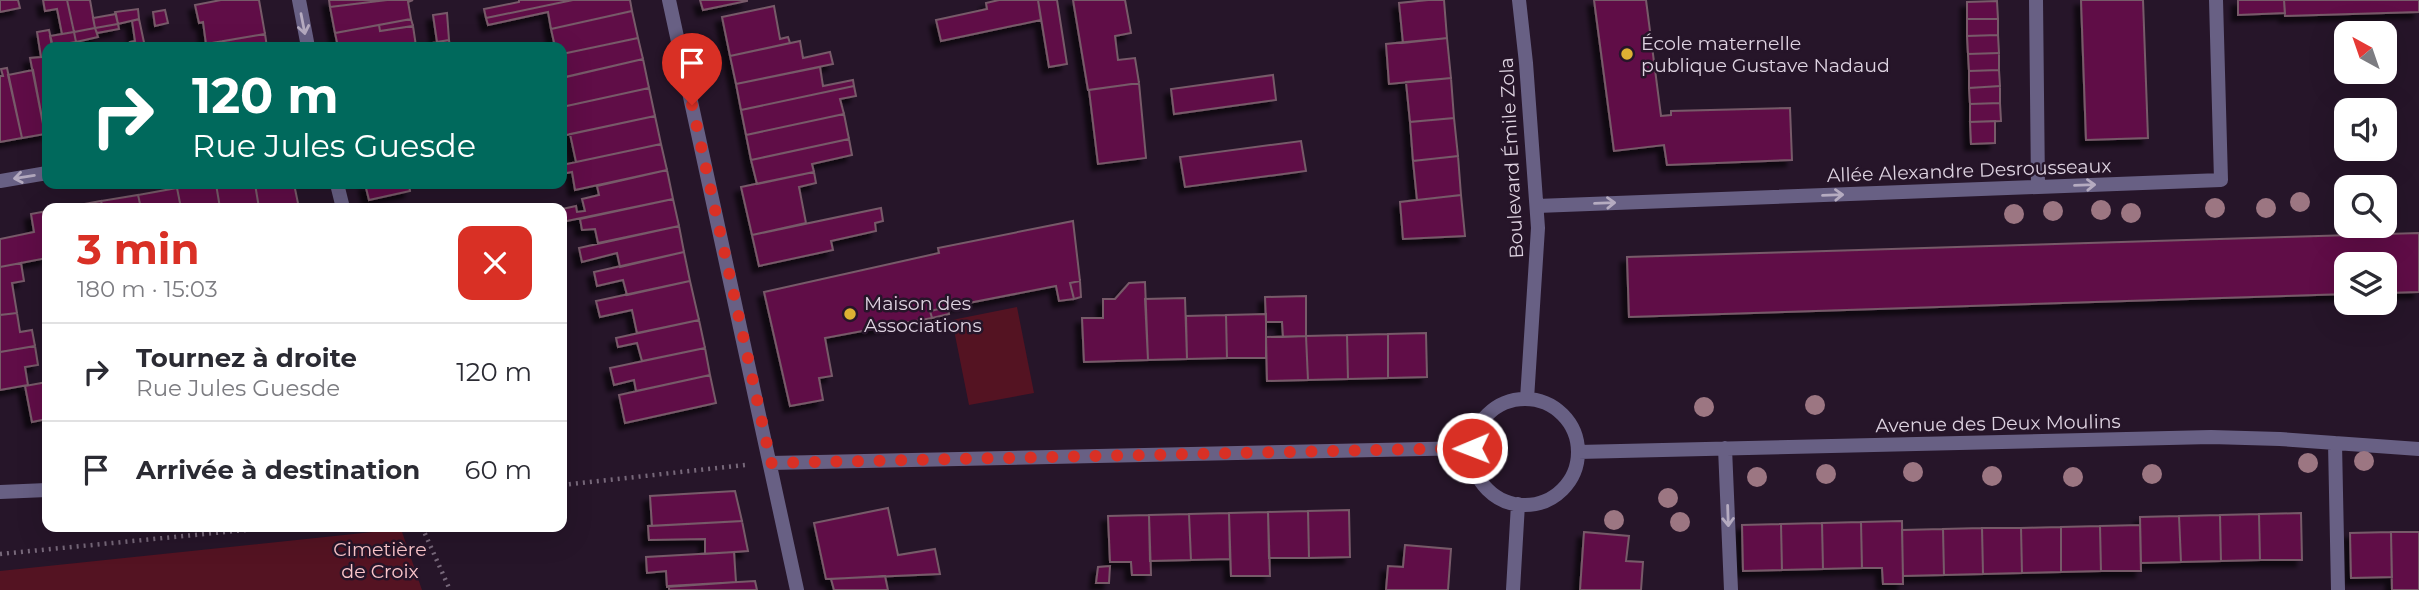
<!DOCTYPE html>
<html lang="fr">
<meta charset="utf-8">
<style>
body{margin:0;font-family:Montserrat,sans-serif;background:#f2f2f3;color:#2b2b33;height:100vh;display:flex;flex-direction:column;font-size:26px;white-space:nowrap}
*{box-sizing:border-box;margin:0}
p{font-size:23px;color:#7c7c81}
.icon{flex:none;width:38px;height:38px;fill:none;stroke:currentColor;stroke-width:2;stroke-linecap:round;stroke-linejoin:round}
.map{position:relative;flex:1;overflow:hidden}
.sheet{position:absolute;left:42px;top:203px;width:525px;height:329px;display:flex;flex-direction:column;background:#fff;border-radius:14px;box-shadow:0 7px 28px #0002}
.sheet>*{flex:none}
.guide{position:absolute;left:42px;top:42px;width:525px;height:147px;border-radius:14px;box-shadow:0 7px 28px #0002;background:#00695c;color:#fff;overflow:hidden}
.needle{width:46px;rotate:320deg}
.controls{position:absolute;left:2334px;top:21px;display:grid;gap:14px}
.controls a{display:grid;place-items:center;width:63px;height:63px;border-radius:14px;background:#fff;box-shadow:0 7px 28px #0002;font-size:35px}
.pin{position:absolute;display:grid;place-items:center;width:60px;height:60px;color:#fff;margin:-72px -30px;border-radius:50% 50% 50% 0;rotate:-45deg;box-shadow:0 0 7px #0007}
.pin .icon{rotate:45deg}
.me{position:absolute;width:77px;margin:-38px;rotate:269deg;stroke-linejoin:round;filter:drop-shadow(0 0 5px #0008)}
.turn{display:flex;align-items:center;gap:24px;height:147px;padding:0 35px;font-size:32px}
.turn .icon{width:91px;height:91px;stroke-width:2.5}
.turn b{display:block;font-size:49px;line-height:60px}
.round{display:grid;place-items:center;flex:none;width:74px;height:74px;border-radius:14px;background:#f2f2f3}
.head{display:flex;align-items:center;justify-content:space-between;height:119px;padding:0 35px}
h1{font-size:42px;font-weight:700;line-height:52px;color:#d93025}
ul{padding:0;list-style:none}
li{display:flex;align-items:center;gap:21px;height:98px;padding:0 35px;border-top:2px solid #e1e1e2}
li div{flex:1}
li b{display:block;font-size:26px}
li em{font-style:normal}
.map>svg:first-child{display:block}
.green{fill:#541322}
.building{fill:#610f46;stroke:#775a69;stroke-width:2;filter:url(#shadow)}
.lines{fill:none;stroke-linecap:round;stroke-linejoin:round}
.path{stroke:#77687a;stroke-width:4.5;stroke-dasharray:2 5;stroke-linecap:butt}
.service{stroke:#686084;stroke-width:14}
.minor{stroke:#686084;stroke-width:14}
.tree{fill:#9c7682}
.oneway{stroke:#b5abc0}
.route{stroke:#d93025;stroke-width:12;stroke-dasharray:0 21.6}
.poi-dot{fill:#ddb133;stroke:#261529;stroke-width:2.5}
.labels{text-anchor:middle;stroke-width:5;stroke-linejoin:round;paint-order:stroke}
.poi-label{font-size:19px;fill:#ded3e1;stroke:#261529;text-anchor:start}
.street-label{font-size:19px;fill:#ded3e1;stroke:#261529}
.park-label{font-size:19px;fill:#fcc6cb;stroke:#261529}
</style>
<div class="map">
<svg width="2419" height="590" viewBox="0 0 2419 590">
<defs>
<filter id="shadow"><feDropShadow dx="-6" dy="6" stdDeviation="2" flood-color="#0009"/></filter>
</defs>
<rect width="100%" height="100%" fill="#261529"/>
<!-- green -->
<path class="green" d="M1017,307L1034,393L969,405L952,320Z
M401,529L422,590H0V571Z"/>
<!-- building -->
<path class="building" d="M0,0H18L20,8L0,12Z
M43,0H67L74,32L62,34L57,9L45,11Z
M67,0H90L95,28L74,32Z
M221,0H259L265,34L206,44L203,22L199,23L195,5Z
M329,0H387L330,7Z
M387,0H413L408,2L411,19L335,33L330,7Z
M519,0H573L486,18L484,9L519,2Z
M573,0H630L632,11L551,29L548,12L488,25L486,18Z
M700,0H747V1L703,10Z
M999,0H1038L1041,20L941,41L936,20L987,9L986,3Z
M1038,0H1057L1067,64L1049,67Z
M1073,0H1125L1131,33L1115,36L1118,60L1135,58L1139,83L1088,90Z
M1428,0H1444L1447,38L1403,43L1399,3Z
M1594,0H1646L1661,116L1671,115V111L1790,108L1792,160L1667,165L1664,145L1614,151Z
M2081,0H2143L2148,138L2086,140Z
M2238,0H2284L2285,13L2238,15Z
M2284,0H2419V12L2285,16Z
M1997,1L1998,19H1967V2Z
M774,6L780,39L788,37L790,43L730,56L722,17Z
M138,9L139,19L118,24L115,12Z
M165,10L168,23L155,26L153,12Z
M632,11L638,38L562,54V47H555L551,29Z
M447,13L449,40L437,42L433,15Z
M116,14L118,24L95,28L93,18Z
M139,19L145,47H131L130,42L135,41L132,21Z
M411,19L413,26L380,31L379,25Z
M1967,19H1998V35L1967,36Z
M118,24L119,29L97,33L95,28Z
M379,25L380,31L413,26L416,46L338,47L335,33Z
M95,28L98,37L76,42L74,32Z
M49,30L53,47H47V134H45L30,58L41,57L37,32Z
M74,32L76,42L52,46L50,36Z
M265,34L267,47H224L223,41Z
M1998,35L1999,53L1968,54L1967,36Z
M638,38L643,59L565,77L562,54Z
M1447,38L1451,78L1389,84L1386,44Z
M449,40L450,47H406L416,46Z
M800,41L803,58L830,52L833,64L736,84L730,56Z
M1999,53V70L1969,71L1968,54Z
M643,59L649,88L562,107V78Z
M820,67L823,86L853,80L854,86L741,110L736,84Z
M7,68L22,138L0,142V76H3L1,69Z
M33,70L45,134L22,138L8,75Z
M1999,70L2000,86L1969,88V71Z
M1273,75L1276,100L1174,114L1171,89Z
M1451,78L1454,118L1410,122L1406,82Z
M1139,83L1146,158L1098,164L1089,90Z
M854,86L856,96L840,99L844,114L746,135L741,110Z
M2000,86V103L1970,104L1969,88Z
M649,88L655,116L562,136V107Z
M2000,103L2001,121L1970,122V104Z
M844,114L849,139L751,160L746,135Z
M655,116L661,144L576,162L570,134Z
M1454,118L1458,156L1413,161L1410,122Z
M1995,121V143L1971,144L1970,122Z
M849,139L852,155L812,164L814,172L757,184L751,160Z
M1301,141L1306,171L1185,187L1180,157Z
M661,144L667,170L575,190L572,172L562,174V165Z
M1458,156L1461,195L1417,200L1413,161Z
M667,170L673,199L562,222V209L576,206L577,212L585,211L582,199L599,195L597,186Z
M814,172L816,183L799,187L806,223L752,235L741,187Z
M202,184H216L220,208H181L177,188Z
M216,184H255L259,208H220Z
M255,184H294L299,208H259Z
M365,184H409L410,191L369,200Z
M177,188L181,208H141L138,195Z
M138,195L141,208H103L101,201Z
M1461,195L1465,236L1403,239L1400,202Z
M673,199L679,226L598,243L595,229L582,230L580,219Z
M101,201L103,208H63Z
M881,208L883,221L875,223L876,231L831,241L833,250L759,266L752,235Z
M47,211V258L0,267V239L34,232L31,214Z
M1073,221L1080,281L1070,283L1074,299L1059,301L1056,286L948,307L930,311L932,318L825,338L832,376L819,378L823,400L790,406L764,292L939,253L938,248Z
M679,226L684,252L620,267L617,253L582,262L579,248Z
M2419,233V292L2385,293V264H2347V294L1629,317L1627,257Z
M684,252L690,281L627,295L623,280L597,286L594,272Z
M21,263L24,281L12,283L17,313L0,315V267Z
M690,281L699,320L637,333L632,310L600,317L596,301Z
M1080,281L1081,297L1074,299L1070,283Z
M1145,282L1148,360L1084,362L1082,318H1103V299H1115L1129,283Z
M1306,296V336L1283,337L1282,322H1266L1265,297Z
M1185,298L1187,359L1148,360L1145,299Z
M948,307L949,314L932,318L930,311Z
M17,313L20,332L32,330L35,346L0,352V315Z
M1266,314V358H1227L1226,315Z
M1226,315L1227,358L1187,359L1186,316Z
M699,320L705,348L642,361L637,343L618,347L616,338Z
M1426,333L1427,377L1388,378V334Z
M1388,334V378L1348,379L1347,335Z
M1347,335L1348,379L1308,380L1306,336Z
M1306,336L1308,380L1267,381L1266,337Z
M35,346L38,365L25,367L28,385L0,390V352Z
M705,348L710,375L636,391L634,380L614,385L610,368Z
M710,375L716,403L625,423L619,395Z
M47,382V419L32,422L25,386Z
M735,491L742,521L652,526L650,496Z
M888,508L898,555L935,549L940,574L826,579L814,523Z
M1349,510L1350,557L1309,558L1308,511Z
M1308,511L1309,558H1269L1268,512Z
M1268,512L1270,576H1231L1229,513Z
M1229,513L1230,559L1191,560L1189,514Z
M2301,513L2302,560H2260L2259,514Z
M1189,514L1191,560L1150,561L1149,515Z
M2259,514L2260,560L2221,561L2220,515Z
M1149,515L1151,575H1132L1131,562H1110L1108,516Z
M2220,515L2221,561L2181,562L2179,516Z
M2179,516L2181,562L2141,563L2140,517Z
M742,521L748,551L705,554V539L649,540L648,526Z
M1902,521L1903,584H1883L1882,568H1862L1861,522Z
M1861,522L1862,568L1823,569L1822,523Z
M1822,523L1823,569L1782,570L1781,524Z
M1781,524L1782,570L1743,571L1742,525Z
M2140,525L2141,571H2101L2100,526Z
M2100,526L2101,571L2061,572V527Z
M2061,527V572L2022,573L2021,528Z
M1982,528H2021L2022,573L1983,574Z
M1982,528L1983,574L1944,575L1943,529Z
M1943,529L1944,575L1903,576L1902,530Z
M1584,532L1629,536L1626,561L1643,562L1641,590H1580Z
M2391,532H2419V590H2392Z
M2391,532L2392,577L2351,578L2350,533Z
M1405,545L1451,549L1448,590H1386L1388,566L1403,567Z
M734,552L736,582L667,587L666,571L647,573L646,557Z
M1110,566L1109,583H1096L1098,567Z
M885,576L888,590H834L831,579Z
M755,581L757,590H669V586Z"/>
<g class="lines">
<!-- path -->
<path class="path" d="M562,485L745,465
M422,527L450,590
M0,554L276,527"/>
<!-- service -->
<path class="service" d="M337,184L343,208"/>
<!-- minor -->
<path class="minor" d="M299,0L308,47
M669,0L797,590
M1519,0L1526,63L1538,228L1527,399
M2036,0L2038,187
M0,181L47,173
M1537,206L2221,180L2216,0
M1472 452a53 53 0 1 1 106 0a53 53 0 1 1-106 0Z
M2335,443L2338,590
M1725,448L1731,590
M1578,452L2211,437L2280,439L2419,449
M770,463L1472,448
M0,492L47,490
M1513,590L1518,504"/>
</g>
<!-- trees -->
<g class="tree">
<circle cx="2300" cy="202" r="10"/>
<circle cx="2215" cy="208" r="10"/>
<circle cx="2266" cy="208" r="10"/>
<circle cx="2101" cy="210" r="10"/>
<circle cx="2053" cy="211" r="10"/>
<circle cx="2131" cy="213" r="10"/>
<circle cx="2014" cy="214" r="10"/>
<circle cx="1815" cy="405" r="10"/>
<circle cx="1704" cy="407" r="10"/>
<circle cx="2364" cy="461" r="10"/>
<circle cx="2308" cy="463" r="10"/>
<circle cx="1913" cy="472" r="10"/>
<circle cx="1826" cy="474" r="10"/>
<circle cx="2152" cy="474" r="10"/>
<circle cx="1992" cy="476" r="10"/>
<circle cx="1757" cy="477" r="10"/>
<circle cx="2073" cy="477" r="10"/>
<circle cx="1668" cy="498" r="10"/>
<circle cx="1614" cy="520" r="10"/>
<circle cx="1680" cy="522" r="10"/>
</g>
<!-- one-way arrows -->
<defs><path id="oneway-shaft" d="M-6 0H5M1.5-3L5.5 0L1.5 3" fill="none" stroke-width="1.6" stroke-linecap="round" stroke-linejoin="round" transform="scale(1.75)"/></defs>
<g class="oneway">
<use href="#oneway-shaft" transform="translate(303 24) rotate(79)"/>
<use href="#oneway-shaft" transform="translate(24 177) rotate(171)"/>
<use href="#oneway-shaft" transform="translate(2085 185) rotate(-2)"/>
<use href="#oneway-shaft" transform="translate(1833 195) rotate(-2)"/>
<use href="#oneway-shaft" transform="translate(1605 203) rotate(-2)"/>
<use href="#oneway-shaft" transform="translate(1728 516) rotate(88)"/>
</g>
<g class="lines">
<!-- route -->
<path class="route" d="M692,105L771,463L1472,448"/>
</g>
<!-- markers -->
<g class="poi-dot">
<circle cx="1627" cy="54" r="7"/>
<circle cx="850" cy="314" r="7"/>
</g>
<g class="labels">
<!-- poi labels -->
<g class="poi-label">
<text x="1641" y="50">École maternelle<tspan x="1641" dy="22">publique Gustave Nadaud</tspan></text>
<text x="864" y="310">Maison des<tspan x="864" dy="22">Associations</tspan></text>
</g>
<!-- street labels -->
<g class="street-label">
<text transform="translate(1511 158) rotate(-93)" y="7">Boulevard Émile Zola</text>
<text transform="translate(1969 170) rotate(-2)" y="7">Allée Alexandre Desrousseaux</text>
<text transform="translate(1998 423) rotate(-1)" y="7">Avenue des Deux Moulins</text>
</g>
<!-- park labels -->
<g class="park-label">
<text x="380" y="556">Cimetière<tspan x="380" dy="22">de Croix</tspan></text>
</g>
</g>
</svg>
<div class="controls">
<a><svg class="needle" viewBox="-14 -14 28 28"><path d="M0-13l5 13h-10z" fill="#e53935"/><path d="M0 13l5-13h-10z" fill="#7c7c81"/></svg></a>
<a><svg class="icon" aria-label="sound" viewBox="0 0 24 24"><path d="M4 9h4l5-4v14l-5-4H4zM17 9q2 3 0 6"/></svg></a>
<a><svg class="icon" aria-label="search" viewBox="0 0 24 24"><circle cx="10" cy="10" r="6"/><path d="M15 15l6 6"/></svg></a>
<a><svg class="icon" aria-label="layers" viewBox="0 0 24 24"><path d="M12 4l9 5-9 5-9-5zM3 14l9 5 9-5"/></svg></a>
</div>
<div class="pin" style="left:692px;top:105px;background:#d93025"><svg class="icon" aria-label="arrive" viewBox="0 0 24 24"><path d="M6 21V4h12l-3 4 3 4H6"/></svg></div>
<svg class="me" style="left:1472px;top:448px" viewBox="-20 -20 40 40"><circle r="17" fill="#d93025" stroke="#fff" stroke-width="3"/><path d="M0-11L8 9 0 5-8 9z" fill="#fff"/></svg>
<div class="guide">
<div class="turn"><svg class="icon" aria-label="right" viewBox="0 0 24 24"><path d="M7 20v-9h11M14 6l5 5-5 5"/></svg><div><b>120 m</b>Rue Jules Guesde</div></div>
</div>
<section class="sheet">
<div class="head"><div><h1>3 min</h1><p>180 m · 15:03</p></div><a class="round" style="background:#d93025;color:#fff"><svg class="icon" aria-label="close" viewBox="0 0 24 24"><path d="M6 6l12 12M18 6L6 18"/></svg></a></div>
<ul>
<li><svg class="icon" aria-label="right" viewBox="0 0 24 24"><path d="M7 20v-9h11M14 6l5 5-5 5"/></svg><div><b>Tournez à droite</b><p>Rue Jules Guesde</p></div><em>120 m</em></li>
<li><svg class="icon" aria-label="arrive" viewBox="0 0 24 24"><path d="M6 21V4h12l-3 4 3 4H6"/></svg><div><b>Arrivée à destination</b></div><em>60 m</em></li>
</ul>
</section>
</div>
